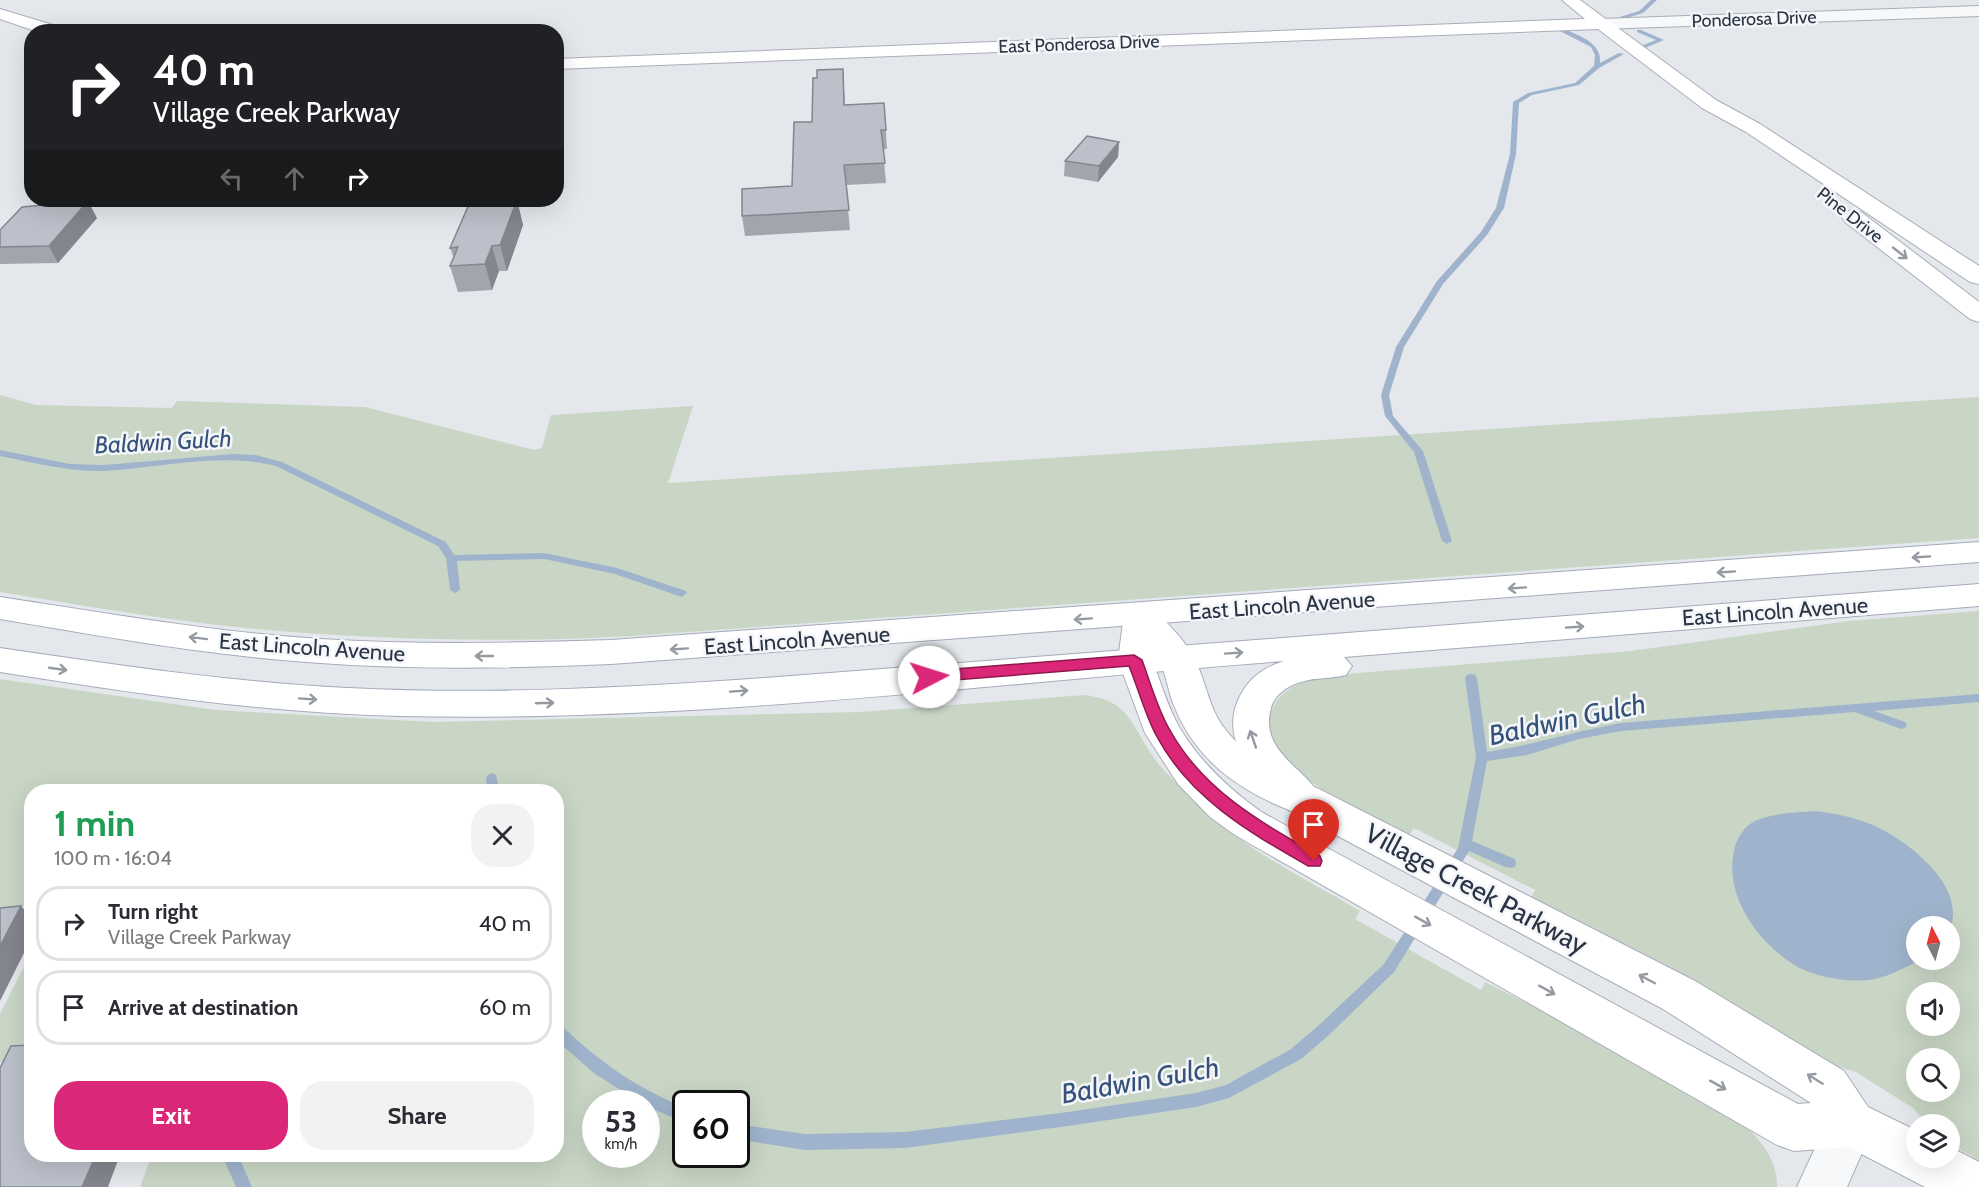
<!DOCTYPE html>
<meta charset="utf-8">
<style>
body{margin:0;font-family:Cabin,sans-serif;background:#f2f2f3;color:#2b2b33;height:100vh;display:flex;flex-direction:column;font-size:22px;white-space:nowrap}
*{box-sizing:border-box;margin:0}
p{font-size:20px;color:#7c7c81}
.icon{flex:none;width:33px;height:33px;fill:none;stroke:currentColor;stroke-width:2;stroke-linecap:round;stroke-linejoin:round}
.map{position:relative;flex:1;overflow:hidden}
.drawer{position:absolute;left:24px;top:784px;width:540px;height:378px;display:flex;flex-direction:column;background:#fff;border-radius:24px;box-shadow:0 6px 24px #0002}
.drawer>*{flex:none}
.top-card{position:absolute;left:24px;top:24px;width:540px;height:183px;border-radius:24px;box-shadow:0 6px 24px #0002;background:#202124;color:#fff;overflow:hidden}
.needle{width:39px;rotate:354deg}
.buttons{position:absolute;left:1906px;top:916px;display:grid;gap:12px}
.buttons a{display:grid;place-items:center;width:54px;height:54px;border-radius:50%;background:#fff;box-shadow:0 6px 24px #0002;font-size:30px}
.speed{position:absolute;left:582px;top:1090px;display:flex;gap:12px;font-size:30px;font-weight:700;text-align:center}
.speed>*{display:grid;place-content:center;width:78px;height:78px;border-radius:50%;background:#fff;box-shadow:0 6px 24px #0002;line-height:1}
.speed small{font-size:15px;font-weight:400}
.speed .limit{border:3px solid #111;border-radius:9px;background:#fff;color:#111}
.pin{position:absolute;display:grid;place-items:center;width:51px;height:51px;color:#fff;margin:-62px -26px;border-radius:50% 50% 50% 0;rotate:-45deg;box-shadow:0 0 6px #0007}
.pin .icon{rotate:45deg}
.me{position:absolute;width:66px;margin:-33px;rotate:85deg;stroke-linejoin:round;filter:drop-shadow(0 0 4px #0008)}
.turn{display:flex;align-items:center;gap:21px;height:126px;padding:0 30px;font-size:27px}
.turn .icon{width:78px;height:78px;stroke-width:2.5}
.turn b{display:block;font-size:42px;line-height:51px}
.lanes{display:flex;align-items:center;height:57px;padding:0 30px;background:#0003;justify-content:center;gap:30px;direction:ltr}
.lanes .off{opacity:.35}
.round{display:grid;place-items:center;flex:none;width:63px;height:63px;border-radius:24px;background:#f2f2f3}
.summary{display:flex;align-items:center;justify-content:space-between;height:102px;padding:0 30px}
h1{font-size:36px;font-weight:800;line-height:45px;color:#1e9e55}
.action{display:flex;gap:12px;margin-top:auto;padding:12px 30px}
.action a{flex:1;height:69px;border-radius:24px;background:#db2777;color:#fff;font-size:24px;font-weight:800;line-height:69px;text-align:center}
.action a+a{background:#f2f2f3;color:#2b2b33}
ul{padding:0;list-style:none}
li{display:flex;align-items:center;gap:18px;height:75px;margin:0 12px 9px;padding:0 18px;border:3px solid #e1e1e2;border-radius:24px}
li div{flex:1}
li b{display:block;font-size:22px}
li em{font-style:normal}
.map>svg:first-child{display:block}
.green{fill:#c9d6c5;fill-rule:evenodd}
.water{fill:#9fb4cc}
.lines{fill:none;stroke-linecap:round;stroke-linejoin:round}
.stream{fill:#9fb4cc;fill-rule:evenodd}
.street-casing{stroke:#a9aeb7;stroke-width:2}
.secondary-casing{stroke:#a9aeb7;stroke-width:2}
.primary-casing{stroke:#a3abb8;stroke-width:2}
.street{fill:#f7f8fa;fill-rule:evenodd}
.secondary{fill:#fff;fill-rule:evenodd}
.primary{fill:#fff;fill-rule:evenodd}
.wall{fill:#a1a5ae}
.shaded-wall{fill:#83868d}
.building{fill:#bbc0ca;stroke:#83868d;stroke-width:1.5}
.oneway{stroke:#959aa2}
.route{fill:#db2777;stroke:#8e194d;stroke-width:1.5}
.labels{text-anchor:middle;stroke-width:5;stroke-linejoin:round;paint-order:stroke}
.far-street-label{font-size:18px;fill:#2b3445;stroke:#f4f6f9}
.street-label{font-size:22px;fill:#2b3445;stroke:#f4f6f9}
.water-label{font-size:24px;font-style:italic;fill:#34527a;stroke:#f4f6f9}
.near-street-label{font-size:27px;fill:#2b3445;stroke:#f4f6f9}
.near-water-label{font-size:28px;font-style:italic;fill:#34527a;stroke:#f4f6f9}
</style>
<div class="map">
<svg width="1979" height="1187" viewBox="0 0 1979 1187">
<rect width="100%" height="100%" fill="#e4e7ec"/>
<!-- green -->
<path class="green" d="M0,395L36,405L172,408L177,401L365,407L534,450L542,448L551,415L693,406L668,483L1979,397V538L632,636C506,643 381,640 256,629C170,621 85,606 0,592Z
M1979,611V1161L1950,1143V1125H1928L1913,1108L1854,1071L1834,1066L1530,899L1535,890L1414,828L1409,835C1373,815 1250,768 1271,712C1279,690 1300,682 1321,676L1631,651L1849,621ZM1917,927H1950V960H1917ZM1917,993H1950V1026H1917ZM1917,1059H1950V1092H1917Z
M0,679L215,710L433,722L860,712L1084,695C1128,700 1130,722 1152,755C1159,766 1170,776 1179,786C1229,842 1297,874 1360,911L1355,919L1481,990L1485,982L1544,1012L1743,1125C1762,1140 1778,1162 1777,1187H140L152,1155H556V792H32L31,906L0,908ZM596,1104H646V1155H596ZM686,1104H736V1155H686Z
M31,953V1059L0,1062V1014Z"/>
<!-- water -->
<path class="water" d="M1813,811C1834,813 1855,817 1875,826C1909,842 1967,886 1950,929L1917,927L1919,961C1903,968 1885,979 1867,980C1845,982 1815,977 1796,966C1758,943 1724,896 1734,851C1736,841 1741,831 1750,824C1766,813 1794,813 1813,811Z"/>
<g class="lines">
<!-- stream -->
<path class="stream" d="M1651,0H1657L1643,13L1623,19L1620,17L1639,11Z
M1556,27H1560C1576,35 1602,41 1600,63L1619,53L1624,54L1599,68L1579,85L1532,95L1519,103L1516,154L1504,208L1487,235L1443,284L1404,347L1389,395L1393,416L1423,451L1452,541L1447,544L1442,541L1414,452L1385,416L1381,395L1396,347L1437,281L1481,232L1496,208L1510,154L1513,102L1528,93L1575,83L1594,66L1595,55L1591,47L1556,29Z
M1637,30H1641L1664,40L1645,48H1641V46L1656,40L1637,32Z
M0,450L70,464L104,465L233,454L256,455L282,462L446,542L454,555L544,553L617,568L686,591L687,593L682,597L615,574L544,559L457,561L460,590L455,593L450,590L446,558L438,546L276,466C222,452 161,468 105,471C70,472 35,463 0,456Z
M1471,674L1475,675L1477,678L1487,752C1533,745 1576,731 1621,723L1979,694V702L1874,711L1905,722L1907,725L1905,728L1901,729L1855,712L1621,731L1579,739L1527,755L1487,761L1472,841L1515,859L1516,863L1515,867L1510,868L1505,867L1469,851L1394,972L1329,1035L1301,1059L1229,1098L1196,1107L1068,1126L905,1148L805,1150L736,1139V1124L805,1134L905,1132L1068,1112L1196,1093L1226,1085L1291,1049L1319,1025L1384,964L1458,848L1476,757L1465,678L1467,675Z
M492,773L496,775L500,792H488L486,778L488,775Z
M556,1024L561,1025C598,1061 638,1089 686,1108V1123L646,1106V1104H643L595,1074L556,1040Z
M222,1155H238L252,1187H236Z"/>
<!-- street casing -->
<g class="street-casing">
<path id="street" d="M1979,6V16L1601,29L1592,24L1601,19Z
M1851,1100L1868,1107L1875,1123L1847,1187H1797L1834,1107Z"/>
</g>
<!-- secondary casing -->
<g class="secondary-casing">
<path id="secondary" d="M1562,0H1580L1716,100L1760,124L1979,266V284L1970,282L1746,132L1702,108L1598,29L556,69V59L1585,19Z
M0,9L63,28L65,32H38L0,19Z
M1853,210L1861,212L1979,302V322L1970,319L1845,222L1842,217L1845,212Z
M1141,604C1153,607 1158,612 1166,622C1178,634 1189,647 1196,662C1207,685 1209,709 1225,729C1248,759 1282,775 1317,788L1695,981L1844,1071L1868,1107L1917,1131V1158H1950V1147L1979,1162V1187H1925L1848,1147L1794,1151L1777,1145L1235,835L1210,817L1178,784L1145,733L1118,660L1124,615L1129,607ZM1153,651C1166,667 1166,685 1173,703C1194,758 1236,789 1289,810L1663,1009L1811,1103L1798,1104L1263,813C1230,790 1202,764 1181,730C1168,709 1161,682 1152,660Z"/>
</g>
<!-- primary casing -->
<g class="primary-casing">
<path id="primary" d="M1979,542V562L611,664C514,668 417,670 320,663C212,656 106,637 0,619V597C106,613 213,632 320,639C417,645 514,643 611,640Z
M1979,584V606L1344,657L1352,666L1346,675C1331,679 1316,677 1301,682C1289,685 1274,695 1271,708C1259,753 1305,766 1322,799L1317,810C1313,811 1307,814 1303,814C1292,814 1284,805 1277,798C1247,771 1219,734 1241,694C1251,676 1265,667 1284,661C990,683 694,723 399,716C265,713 132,693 0,672V648C115,665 231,682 348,688C487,695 626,688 765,678Z"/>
</g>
<!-- street -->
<use href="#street" class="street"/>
<!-- secondary -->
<use href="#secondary" class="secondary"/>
<!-- primary -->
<use href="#primary" class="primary"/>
</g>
<!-- wall -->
<path class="wall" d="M843,69L845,105L884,103L887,149H883L886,183L846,185L850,230L745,236L742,216L792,186L812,122L817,78Z
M1119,142L1118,157L1098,182L1064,176L1065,161Z
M517,200L523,225L507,271H499L492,290L458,292L450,266L454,258L450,248Z
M97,218L58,263L0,264V230Z"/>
<!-- shaded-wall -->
<path class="shaded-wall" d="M1119,142L1118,157L1098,182L1099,166Z
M517,200L523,225L507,271L500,245Z
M88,201L97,218L58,263L49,246Z
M492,246L499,271L492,290L485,264Z
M21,906L32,918V937L0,1001V946Z
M96,1155H120L108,1187H82Z"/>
<!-- building -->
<path class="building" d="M843,69L844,105L884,103L886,130H881L885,163L844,165L849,210L742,216V189L792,186L794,122H812L813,78H817V70Z
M1087,136L1119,142L1099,166L1065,161Z
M517,200L500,245L492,246L485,264L450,266L458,247L450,248L470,202Z
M88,201L49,246L0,247V230L22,207Z
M21,906L0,946V908Z
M32,1045V1155H96L82,1187H0V1068L11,1046Z"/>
<!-- one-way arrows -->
<defs><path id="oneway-shaft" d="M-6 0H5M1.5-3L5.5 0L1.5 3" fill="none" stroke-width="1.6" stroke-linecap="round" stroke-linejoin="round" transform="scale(1.5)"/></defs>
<g class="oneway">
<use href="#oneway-shaft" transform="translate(1900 253) rotate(38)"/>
<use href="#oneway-shaft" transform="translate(1921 557) rotate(176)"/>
<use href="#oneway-shaft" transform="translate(1726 572) rotate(176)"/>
<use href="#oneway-shaft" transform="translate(1517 588) rotate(176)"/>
<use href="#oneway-shaft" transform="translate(1083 619) rotate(176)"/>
<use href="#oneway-shaft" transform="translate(1575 627) rotate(-4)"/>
<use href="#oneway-shaft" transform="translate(198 638) rotate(-173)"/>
<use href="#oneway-shaft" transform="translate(679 649) rotate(176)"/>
<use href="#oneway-shaft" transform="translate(1234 653) rotate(-4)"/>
<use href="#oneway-shaft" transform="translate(484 656) rotate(-180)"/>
<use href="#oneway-shaft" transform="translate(58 669) rotate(8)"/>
<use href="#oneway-shaft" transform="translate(739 691) rotate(-4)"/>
<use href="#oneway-shaft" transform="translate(308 699) rotate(4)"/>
<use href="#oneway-shaft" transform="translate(545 703) rotate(-2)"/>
<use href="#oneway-shaft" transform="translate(1253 739) rotate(-109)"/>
<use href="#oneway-shaft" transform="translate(1423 921) rotate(29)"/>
<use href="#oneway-shaft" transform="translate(1647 979) rotate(-152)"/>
<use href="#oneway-shaft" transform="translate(1547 990) rotate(29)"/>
<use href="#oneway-shaft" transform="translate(1815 1079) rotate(-148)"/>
<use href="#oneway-shaft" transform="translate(1718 1085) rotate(29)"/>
</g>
<!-- route -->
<path class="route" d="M1134,655L1142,660C1151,684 1158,711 1171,732C1205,792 1262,823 1320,856L1322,861L1320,866H1308C1249,832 1189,798 1156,735C1145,714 1138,688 1129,666L929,682L922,677L929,671Z"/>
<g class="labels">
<!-- far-street labels -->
<g class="far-street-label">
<text transform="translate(1754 19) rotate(-2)" y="6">Ponderosa Drive</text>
<text transform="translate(1079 44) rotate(-2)" y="6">East Ponderosa Drive</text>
<text transform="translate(1850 215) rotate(38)" y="6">Pine Drive</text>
</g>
<!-- street labels -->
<g class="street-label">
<text transform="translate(1282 605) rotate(-4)" y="8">East Lincoln Avenue</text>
<text transform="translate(1775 611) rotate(-4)" y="8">East Lincoln Avenue</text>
<text transform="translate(797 640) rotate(-4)" y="8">East Lincoln Avenue</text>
<text transform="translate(312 647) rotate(4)" y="8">East Lincoln Avenue</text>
</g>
<!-- water labels -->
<g class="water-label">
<text transform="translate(163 442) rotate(-3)" y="8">Baldwin Gulch</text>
</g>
<!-- near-street labels -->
<g class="near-street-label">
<text transform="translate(1476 889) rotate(28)" y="9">Village Creek Parkway</text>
</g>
<!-- near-water labels -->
<g class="near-water-label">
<text transform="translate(1567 719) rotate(-12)" y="10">Baldwin Gulch</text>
<text transform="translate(1140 1080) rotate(-10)" y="10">Baldwin Gulch</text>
</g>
</g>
</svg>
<div class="buttons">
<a><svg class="needle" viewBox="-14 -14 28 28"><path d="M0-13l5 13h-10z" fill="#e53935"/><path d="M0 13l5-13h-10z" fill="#7c7c81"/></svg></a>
<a><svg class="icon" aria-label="sound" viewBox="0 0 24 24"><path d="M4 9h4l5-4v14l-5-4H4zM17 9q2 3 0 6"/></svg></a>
<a><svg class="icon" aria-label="search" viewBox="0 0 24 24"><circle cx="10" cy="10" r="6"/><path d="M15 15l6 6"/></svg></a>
<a><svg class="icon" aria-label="layers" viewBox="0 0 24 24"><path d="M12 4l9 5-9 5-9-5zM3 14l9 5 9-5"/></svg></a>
</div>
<div class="speed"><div>53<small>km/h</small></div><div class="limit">60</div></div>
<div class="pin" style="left:1314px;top:861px;background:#d93025"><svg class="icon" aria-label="arrive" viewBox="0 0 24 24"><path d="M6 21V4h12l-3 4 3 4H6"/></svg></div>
<svg class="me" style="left:929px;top:677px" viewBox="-20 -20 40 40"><circle r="19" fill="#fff"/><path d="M0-13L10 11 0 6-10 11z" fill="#db2777"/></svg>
<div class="top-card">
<div class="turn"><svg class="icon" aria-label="right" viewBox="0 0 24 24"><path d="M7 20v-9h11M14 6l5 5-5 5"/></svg><div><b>40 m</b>Village Creek Parkway</div></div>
<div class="lanes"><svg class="icon off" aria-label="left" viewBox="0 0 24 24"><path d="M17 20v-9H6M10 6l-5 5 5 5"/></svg><svg class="icon off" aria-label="ahead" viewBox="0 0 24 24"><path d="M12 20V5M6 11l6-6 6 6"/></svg><svg class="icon" aria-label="right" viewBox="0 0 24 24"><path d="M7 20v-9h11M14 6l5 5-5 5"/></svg></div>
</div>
<section class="drawer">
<div class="summary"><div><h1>1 min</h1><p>100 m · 16:04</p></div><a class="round"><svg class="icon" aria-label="close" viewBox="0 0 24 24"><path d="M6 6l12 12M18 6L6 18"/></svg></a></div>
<ul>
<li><svg class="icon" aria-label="right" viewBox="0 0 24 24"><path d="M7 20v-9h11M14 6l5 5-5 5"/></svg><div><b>Turn right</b><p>Village Creek Parkway</p></div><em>40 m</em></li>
<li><svg class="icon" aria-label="arrive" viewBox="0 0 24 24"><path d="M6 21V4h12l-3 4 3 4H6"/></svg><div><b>Arrive at destination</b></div><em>60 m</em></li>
</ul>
<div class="action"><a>Exit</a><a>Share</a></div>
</section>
</div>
